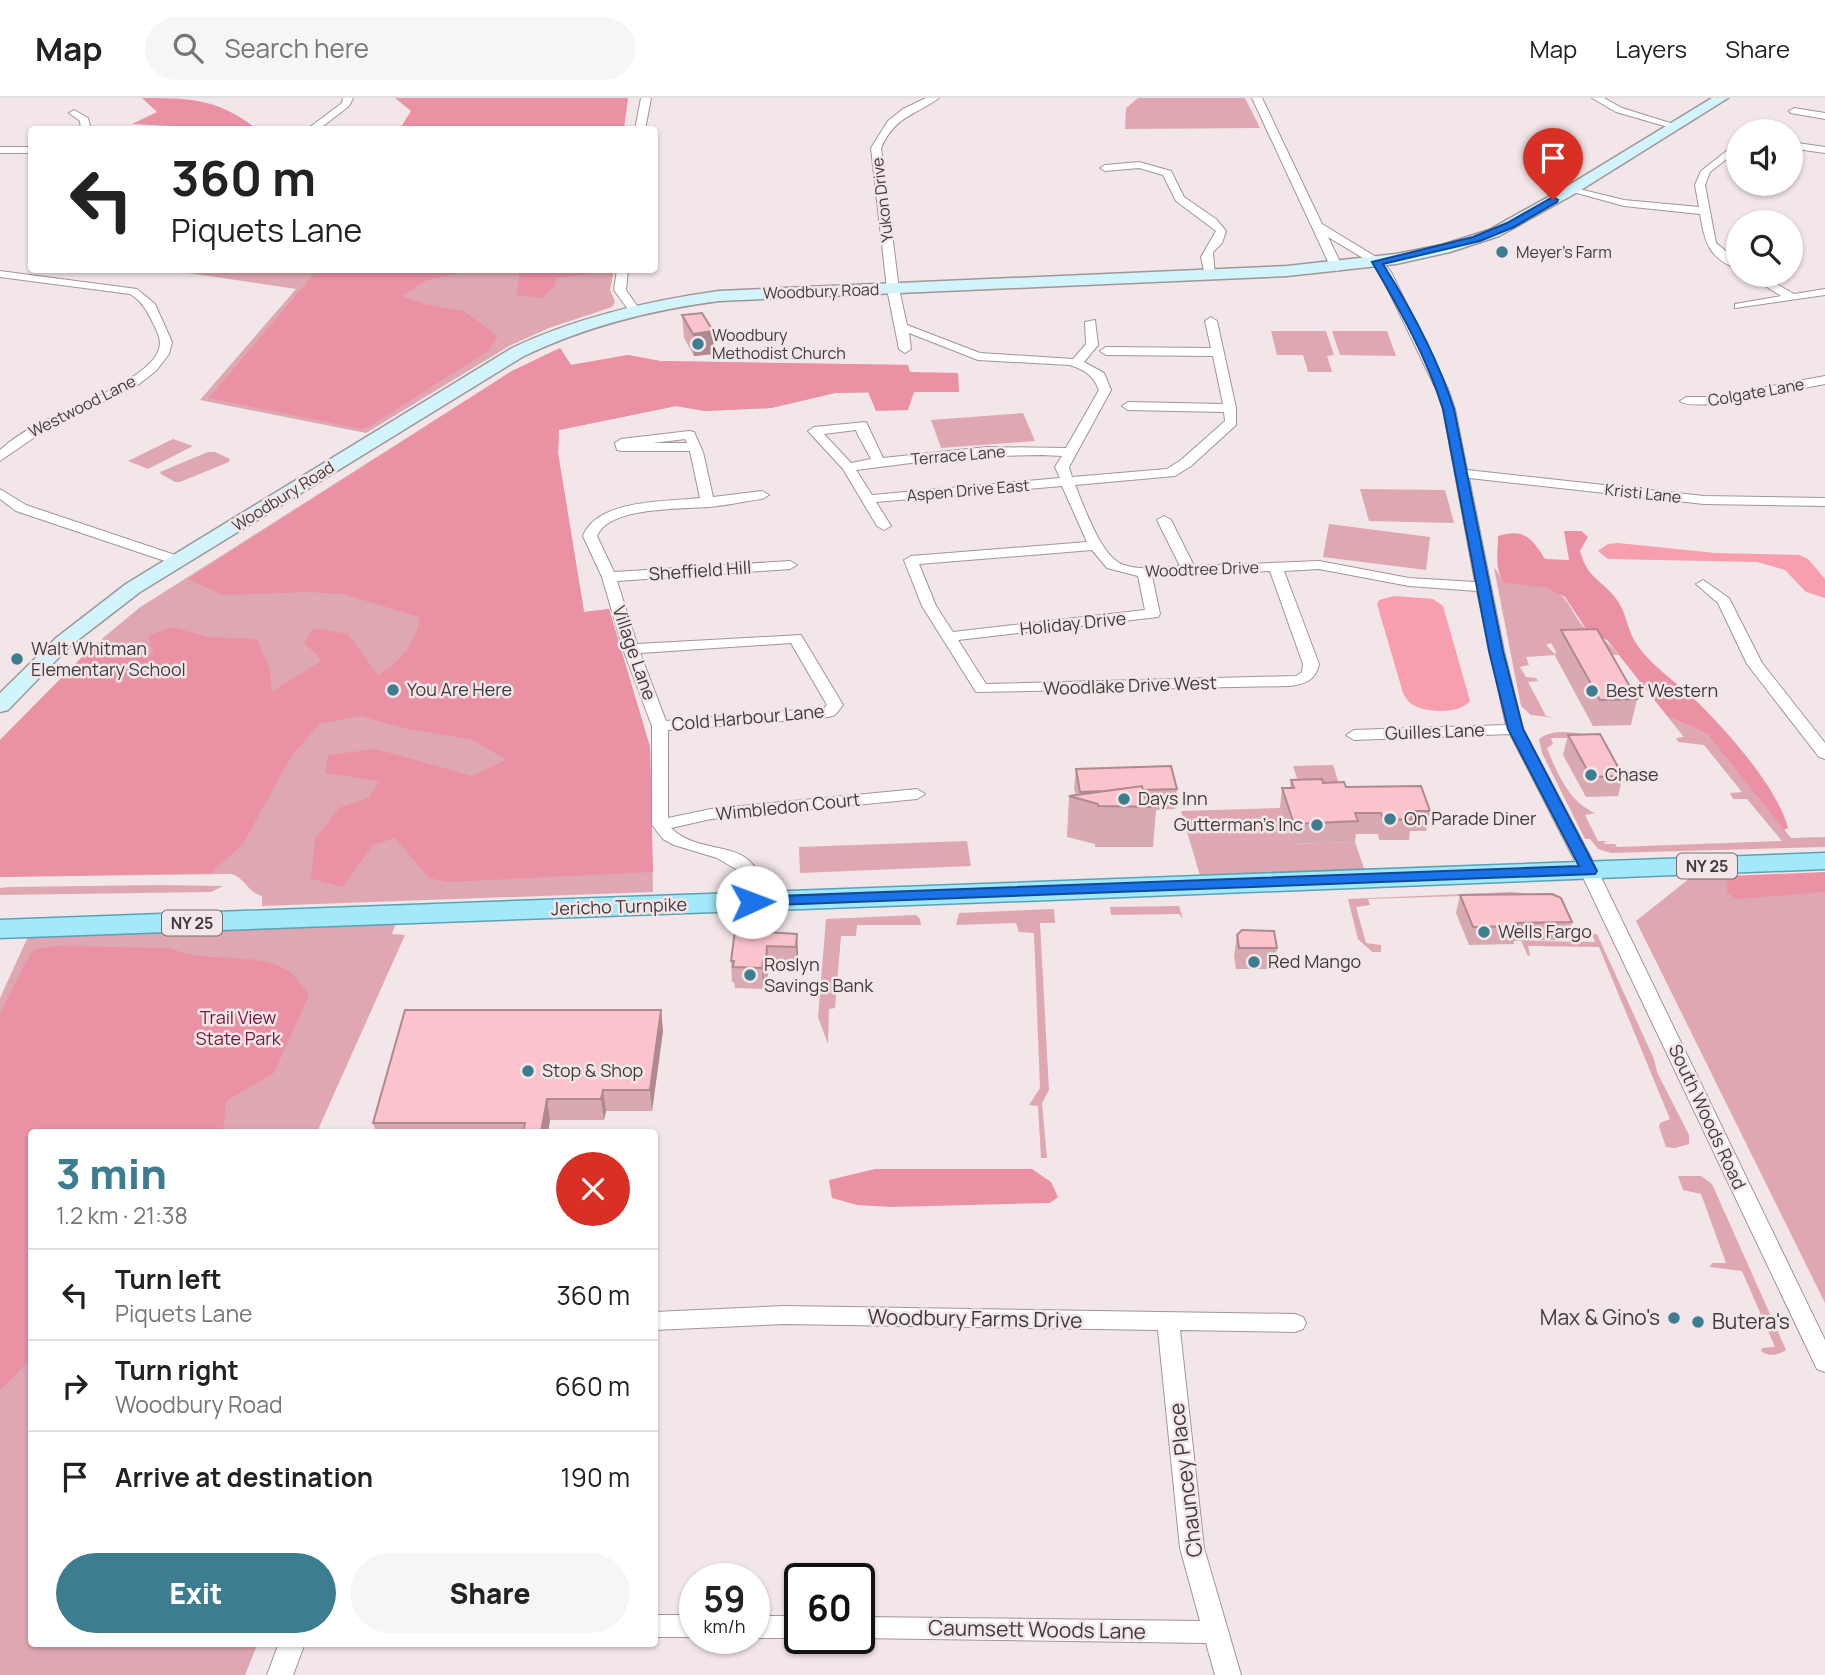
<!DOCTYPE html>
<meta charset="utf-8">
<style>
body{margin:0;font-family:Manrope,sans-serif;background:#f6f6f6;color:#222;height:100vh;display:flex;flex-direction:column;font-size:26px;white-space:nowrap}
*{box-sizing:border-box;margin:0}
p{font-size:23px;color:#767676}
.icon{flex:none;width:38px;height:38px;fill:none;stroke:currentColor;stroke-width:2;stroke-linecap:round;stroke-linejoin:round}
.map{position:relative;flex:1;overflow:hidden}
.panel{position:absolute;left:28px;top:1031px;width:630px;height:518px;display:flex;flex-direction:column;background:#fff;border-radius:7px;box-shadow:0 2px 5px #0004}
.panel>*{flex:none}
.guide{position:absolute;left:28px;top:28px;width:630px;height:147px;border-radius:7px;box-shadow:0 2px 5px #0004;background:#fff;color:#222;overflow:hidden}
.buttons{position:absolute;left:1726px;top:21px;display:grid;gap:14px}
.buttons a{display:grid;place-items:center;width:77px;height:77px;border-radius:50%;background:#fff;box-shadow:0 2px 5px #0004;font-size:35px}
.speed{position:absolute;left:679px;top:1465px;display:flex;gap:14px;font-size:35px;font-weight:700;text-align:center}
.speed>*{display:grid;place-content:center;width:91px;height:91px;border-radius:50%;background:#fff;box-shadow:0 2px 5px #0004;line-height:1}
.speed small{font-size:18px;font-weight:400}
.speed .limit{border:4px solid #111;border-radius:10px;background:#fff;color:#111}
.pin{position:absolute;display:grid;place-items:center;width:60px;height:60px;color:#fff;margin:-72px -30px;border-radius:50% 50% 50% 0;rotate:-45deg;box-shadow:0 0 7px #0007}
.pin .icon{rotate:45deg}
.me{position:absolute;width:77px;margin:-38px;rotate:88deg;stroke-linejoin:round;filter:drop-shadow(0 0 5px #0008)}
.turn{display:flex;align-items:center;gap:24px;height:147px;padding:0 28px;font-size:32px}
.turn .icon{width:91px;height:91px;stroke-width:2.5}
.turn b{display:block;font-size:49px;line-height:60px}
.round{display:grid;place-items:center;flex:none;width:74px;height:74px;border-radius:37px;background:#f6f6f6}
.overview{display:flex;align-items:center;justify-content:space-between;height:119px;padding:0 28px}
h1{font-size:42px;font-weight:800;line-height:52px;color:#3c7d8f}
.primary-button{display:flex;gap:14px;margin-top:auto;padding:14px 28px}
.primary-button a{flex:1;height:80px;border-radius:42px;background:#3c7d8f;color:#fff;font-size:28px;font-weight:800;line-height:80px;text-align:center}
.primary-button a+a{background:#f6f6f6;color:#222}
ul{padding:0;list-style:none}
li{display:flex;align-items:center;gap:21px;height:91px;padding:0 28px;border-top:2px solid #e0e0e0}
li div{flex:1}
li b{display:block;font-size:26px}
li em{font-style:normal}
header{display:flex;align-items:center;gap:42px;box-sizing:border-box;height:98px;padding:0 35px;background:#fff;border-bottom:2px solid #e0e0e0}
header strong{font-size:33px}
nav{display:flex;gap:38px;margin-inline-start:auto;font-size:24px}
.search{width:490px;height:63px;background:#f6f6f6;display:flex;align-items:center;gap:18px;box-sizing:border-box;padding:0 24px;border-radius:38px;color:#767676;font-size:26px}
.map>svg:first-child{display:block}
.green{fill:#dfa7b1}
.forest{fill:#ea92a4}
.water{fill:#f79eaf}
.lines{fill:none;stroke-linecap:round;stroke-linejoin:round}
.minor-casing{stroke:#a19597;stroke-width:2}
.secondary-casing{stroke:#a19597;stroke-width:3}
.primary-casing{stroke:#59a2b6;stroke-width:3}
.minor{fill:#fff;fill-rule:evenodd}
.secondary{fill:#d1f4fd;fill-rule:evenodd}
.primary{fill:#a4e8fb;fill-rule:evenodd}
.wall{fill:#d8a9b0}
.shaded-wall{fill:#b08990}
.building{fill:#fbc4cd;stroke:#b08990;stroke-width:2}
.route{fill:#1a73e8;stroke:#114b97;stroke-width:2}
.poi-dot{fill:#3c7d8f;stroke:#f3e6e8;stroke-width:2.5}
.labels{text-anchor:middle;stroke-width:5;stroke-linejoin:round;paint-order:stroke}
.far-street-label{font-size:16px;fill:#403b3b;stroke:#f3e6e8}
.far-poi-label{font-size:16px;fill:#403b3b;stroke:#f3e6e8;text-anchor:start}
.shield{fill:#f3e6e8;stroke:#766e6f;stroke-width:2}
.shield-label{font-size:16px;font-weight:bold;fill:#403b3b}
.street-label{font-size:18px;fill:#403b3b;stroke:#f3e6e8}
.poi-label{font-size:18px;fill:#403b3b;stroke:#f3e6e8;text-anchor:start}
.park-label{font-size:18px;fill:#7c1538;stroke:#f3e6e8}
.near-poi-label{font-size:21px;fill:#403b3b;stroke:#f3e6e8;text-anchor:end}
.near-street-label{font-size:21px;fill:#403b3b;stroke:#f3e6e8}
</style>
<header>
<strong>Map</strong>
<div class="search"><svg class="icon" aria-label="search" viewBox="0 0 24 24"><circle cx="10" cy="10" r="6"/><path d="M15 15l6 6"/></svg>Search here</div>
<nav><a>Map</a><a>Layers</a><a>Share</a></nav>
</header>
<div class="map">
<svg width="1825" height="1577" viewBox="0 0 1825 1577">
<rect width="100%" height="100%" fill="#f3e6e8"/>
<!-- green -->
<path class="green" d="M1138,0H1245L1260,30L1125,31L1126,10Z
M190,172H614L610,192L615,204L612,209L549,230L511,247L366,335L200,302L296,191L188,175Z
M1271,233H1326L1334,257L1327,258L1332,274H1308L1303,257H1277Z
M1332,233H1387L1396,258L1340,257Z
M560,250L571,267L628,257L660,263L908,267L914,294L835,295L771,310L705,313L676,308L559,332L558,355L584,514L609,511L650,649L653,794L262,808V798C246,793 247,782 232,776L0,779V642L91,550L139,510L512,273Z
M1023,315L1035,343L941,350L931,322Z
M173,341L193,348L148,371L128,363Z
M208,354H215L230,361L229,364L180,384H175L161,376L160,374Z
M1360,391L1445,392L1454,425L1369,423Z
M1329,426L1430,439L1426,472L1323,459Z
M1494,470C1498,473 1499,478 1504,482C1517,490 1533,485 1547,490C1573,498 1570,518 1588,533C1601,545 1604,537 1618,557H1558L1551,545L1546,547L1556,557L1526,559L1529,567L1520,569L1526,579L1536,580L1538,583L1528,584L1546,618L1556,620L1531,617L1521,608Z
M1667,618L1707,636L1791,740L1825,739V749L1611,755L1598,751L1590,741H1585L1542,655L1539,641C1553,629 1583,635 1599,640H1551L1553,646L1547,650C1557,675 1569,704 1595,715L1585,717L1598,743H1610L1604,744L1605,746H1615L1617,749L1782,743L1747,701H1733L1730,695L1742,694L1704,647L1678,644L1676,640L1684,639Z
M1333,667L1343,698L1303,699L1293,668Z
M1280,710L1291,746L1355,744L1368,782L1203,788L1181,713Z
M967,743L971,768L800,775L799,749Z
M1825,775V1205L1636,823L1690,780Z
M160,787L223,788L211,794L0,797V790L9,789Z
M1511,794L1523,795L1527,799L1514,802L1531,843L1595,844L1592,836H1597L1654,961L1657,974L1689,1037V1046L1675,1050L1666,1049L1659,1029L1660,1025L1670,1021L1599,849L1528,848L1530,857L1528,858L1502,801L1492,797L1368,801L1370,807L1356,809L1366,845L1381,847V854H1372L1358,841L1348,801Z
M1179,808L1183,821L1179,816L1111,817L1110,809Z
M1054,811L1055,825H1040L1049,992L1042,1005L1047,1060H1041L1038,1008L1029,1007L1040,990L1034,835L1019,834L1016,825L956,827L959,815Z
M916,817L920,821L921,827H857L856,838H841L835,910L829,911L828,946L818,919L826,821Z
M396,825L392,836L405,837L317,1034H32V1545H258L245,1577H0V900L32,830Z
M1678,1078H1701L1712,1086L1786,1252C1779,1257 1768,1259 1761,1253L1762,1250L1775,1249L1742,1173L1710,1169L1712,1165H1726L1701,1096L1683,1092Z"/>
<!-- forest -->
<path class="forest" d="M142,0C187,0 215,0 253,28L212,30L132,26L157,14Z
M395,0H628L624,31L399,32L411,13Z
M317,172H473L425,183L402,198L424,206L464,213L498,238L488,253L370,328L361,331L209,300Z
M508,172H606V174L557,180L554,189L542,200L517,197L519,175Z
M560,250L571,267L628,257L660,263L908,267L910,274L958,275L959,294H914L908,312L876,313L868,294L835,295L771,310L705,313L676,308L559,332L558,355L584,514L609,511L650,649L653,774L447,784L429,780L395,740L373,747L343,789L311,781L315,741L339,710L368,700L380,683L325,675L328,657L376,651L472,678L506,662L473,642L404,630L360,618L320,626L292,657L243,746L211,775L0,779V642L91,550L112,546L154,557L148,538L172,529L207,539L257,541L270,571L272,594L322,562L304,545L314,530L348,536L378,577C398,567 419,542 419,519L343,496L308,494L222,497L188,481L512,273Z
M1564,433H1581L1588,439L1580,453C1588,482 1602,481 1617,502C1626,514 1627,529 1634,542C1647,564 1672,581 1691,598C1723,628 1777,688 1788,730L1784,732L1707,636L1667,618L1607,542L1588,534L1565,499L1547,490L1505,485C1494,473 1498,455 1498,438C1524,430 1532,440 1545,461L1569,462Z
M1825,774V794L1736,801L1727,794L1728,778Z
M57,848L170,850C206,867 253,852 287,872C295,877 303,890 309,897L274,975L226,1003L223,1034H32L31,1261L0,1292V916L30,856L36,851Z
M875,1071H1032L1051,1084L1058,1099L1050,1105L892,1109L857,1107L832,1100L829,1082Z"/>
<!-- water -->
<path class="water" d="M1618,445L1715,455L1799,457L1808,461L1825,481V500L1806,494L1785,472L1757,464L1608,461L1598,453L1608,446Z
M1394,498L1433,501L1443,508L1470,603C1459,617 1423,615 1410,605C1407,602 1405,598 1403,595L1377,506L1379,502Z"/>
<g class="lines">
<!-- minor casing -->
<g class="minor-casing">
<path id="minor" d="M343,0H353L349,8L318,32H306L342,5Z
M641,0H651L645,32H635Z
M926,0H939C914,18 895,18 881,50L899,191L907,227L980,255L1073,261L1086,246L1085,224L1095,222L1098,247L1084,264L1104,275L1111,292L1069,369L1072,379L1167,371L1181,362L1225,323L1224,314L1128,312L1122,308L1128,304L1223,306L1213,258L1106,257L1100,253L1106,249L1211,250L1205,223L1211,219L1217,223L1236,310V327L1191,368L1175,378L1075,387C1084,408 1101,460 1124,467C1141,473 1162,469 1180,468L1157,422L1164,418L1171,422L1194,468L1319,463L1409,480L1475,484L1443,311L1436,291L1380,175L1373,166L1328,139L1343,170L1337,173L1331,170L1252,0H1262L1322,126L1381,162L1391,174L1448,291L1455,311L1467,372L1704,398L1825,400V408L1704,406L1469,380L1504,553L1523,631L1598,773L1825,1242V1274L1817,1271L1814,1265L1580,773L1510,636L1354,642L1346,637L1354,632L1506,627L1477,493L1409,488L1319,471L1284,473L1319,566C1316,582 1305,586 1290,588L976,594L922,508L904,462L911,458L1087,444L1062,388L876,404L891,428L884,432L877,428L843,371L808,333L814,329L866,324L883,360L987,349L1066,350L1099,292C1093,277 1085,272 1070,267L978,262L909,235L911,251L905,255L899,251L887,191L871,50L888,23L903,11ZM856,332L857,335L871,361L851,365L824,336ZM1042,357L1062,358L1055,369L1060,380L872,397L856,372L958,359ZM1092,452L1107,470L1138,478L1145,512L953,534L936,508L919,466ZM1270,473L1303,566L1302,574L1296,578L986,586L958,542L1158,519L1160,516L1152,478Z
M1592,0H1604L1622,10L1680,28L1675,31L1616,14Z
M1794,10L1825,15V21L1791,15L1789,13Z
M74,12L88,20L91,32H81L80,23L69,15Z
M1738,44V52L1710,74L1705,87L1716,145L1738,163V171C1708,160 1705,144 1700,116L1624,108L1566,92L1571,89L1624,102L1699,109L1695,87L1701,73Z
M1790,44L1825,49V55L1790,50Z
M0,49H32V55H0Z
M1139,64L1171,73L1184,99L1216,121L1226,133L1222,145L1213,154L1215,179L1205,177L1201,159L1216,133L1176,103L1163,77L1139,70L1105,73L1100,70L1105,67Z
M617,172H628L626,192L640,212L638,214H630L614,192Z
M0,173L137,191L155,206L172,244L169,256L156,273L139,286L42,334L0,363V352C11,342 23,334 36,327C64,312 150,282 159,251C162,242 157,233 153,225C147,213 142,203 130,196L0,179Z
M1748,177H1761L1794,196L1825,191V197L1735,210V206L1781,198Z
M1825,278V286C1800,290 1696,316 1680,303L1686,299H1713Z
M689,333L694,334L703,354L713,399L762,393L769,397L762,401C744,403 725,408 708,409C681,411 608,409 597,438L614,474L790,463L797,467L790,471L617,483L637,546L801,537L843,607L835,617L829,619L668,632V720L711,711L917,691L925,696L917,701L711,721L671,730C704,763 765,733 761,804L752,810L743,804L744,782L739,773L717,760L674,747L663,741L652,727V628L623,551L602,479L583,438C597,401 666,404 700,400L690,353H622L617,352L615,345L621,341ZM685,341L687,345H653ZM791,545L827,607L824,610L666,623L640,555Z
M0,391L26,407L184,460L186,463L179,467L174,466L16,413L0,401Z
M1703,482L1729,500L1762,565L1825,645V661L1819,659L1747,566L1718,505L1696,486Z
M784,1208L1295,1216L1303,1219L1306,1225L1303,1231L1295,1234L1180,1232L1204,1450L1241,1577H1215L1206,1545L856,1540H859V1519L1200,1523L1180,1450L1158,1232L784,1226L654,1232V1214Z
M654,1517H695V1539H654Z
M754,1518H800L801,1540H753Z
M279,1545H305L293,1577H267Z"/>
</g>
<!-- secondary casing -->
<g class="secondary-casing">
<path id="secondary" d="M1712,0H1728L1576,95L1499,138L1450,154L1396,166L1287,178L719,203C650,212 587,228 524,258L140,494L70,548L8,612L0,614V595L56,540L126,486L512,250C578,219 647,203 719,193L1287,168L1396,156L1442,147L1489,132L1566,89Z"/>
</g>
<!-- primary casing -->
<g class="primary-casing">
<path id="primary" d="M1825,755V771L1049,802L0,840V822Z"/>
</g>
<!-- minor -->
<use href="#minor" class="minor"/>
<!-- secondary -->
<use href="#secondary" class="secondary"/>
<!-- primary -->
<use href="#primary" class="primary"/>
</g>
<!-- wall -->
<path class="wall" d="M682,217L714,256L694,258L684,240Z
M1561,532L1637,601L1631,627L1593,628L1555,558Z
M1568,637L1623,678L1618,698L1586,699L1563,657Z
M1076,671L1177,691L1175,711L1156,712L1153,749H1095V746L1067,739L1069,698L1076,697L1074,691Z
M1291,682L1323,685L1346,689L1430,713L1426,733H1410L1409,742H1379L1378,736H1356L1355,744L1291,746L1280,710L1282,690H1290Z
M1460,797L1572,824L1567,842L1514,843V846L1469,847L1456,815Z
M797,836L798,857L797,870L768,869L767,884H764L763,891L735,890L734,884H732L731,863Z
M1237,837L1277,850L1274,871H1236L1234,858Z
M661,912L663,933L652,1013H606L604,1022H550L548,1034H376L373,1025Z"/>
<!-- shaded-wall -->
<path class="shaded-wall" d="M713,233L714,256L694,258L693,236Z
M797,836L798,857L797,870L796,849Z
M767,848L768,869L767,884L766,863Z
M763,863L764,884L763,891L762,870Z
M661,912L663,933L652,1013L650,992Z
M603,992L606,1013L604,1022L601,1001Z
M547,1001L550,1022L548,1034H541Z"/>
<!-- building -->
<path class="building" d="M702,215L713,233L693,236L682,217Z
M1597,531L1637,601L1600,602L1561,532Z
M1600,636L1623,678L1591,679L1568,637Z
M1171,668L1177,691L1143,692L1142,688L1105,693L1080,694L1076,671Z
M1322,681L1323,685L1344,684L1346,689L1421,688L1430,713H1410L1412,721L1383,722L1381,715H1355L1358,723L1294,726L1282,690H1294L1291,682Z
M1142,688L1145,700L1157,709L1098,708V706L1069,698Z
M1552,796L1561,800L1572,824L1516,825L1518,828L1473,829L1460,797Z
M735,832L797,836L796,849L767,848L766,863H763L762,870L733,869L734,863H731Z
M1242,832L1274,833L1277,850H1239L1237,837Z
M405,912H661L650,992H603L601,1001H547L541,1034H523L525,1025H373Z"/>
<!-- route -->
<path class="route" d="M1553,99L1558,102L1557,104L1514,129L1480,143L1383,166C1411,211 1438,261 1454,311L1503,553L1523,631L1597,773L1595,776L747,808L744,804L752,799L1579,768L1508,631L1489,553L1443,311C1427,260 1399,210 1372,164L1473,139L1507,125Z"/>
<!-- markers -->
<g class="poi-dot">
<circle cx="1502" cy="154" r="7"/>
<circle cx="698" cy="246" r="7"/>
<circle cx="17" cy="561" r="7"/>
<circle cx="393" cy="592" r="7"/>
<circle cx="1592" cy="593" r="7"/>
<circle cx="1591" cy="677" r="7"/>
<circle cx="1124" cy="701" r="7"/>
<circle cx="1390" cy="721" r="7"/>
<circle cx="1317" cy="727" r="7"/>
<circle cx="1484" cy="834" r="7"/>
<circle cx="1254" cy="864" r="7"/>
<circle cx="750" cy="877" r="7"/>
<circle cx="528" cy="973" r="7"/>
<circle cx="1674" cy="1220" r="7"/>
<circle cx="1698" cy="1224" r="7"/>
</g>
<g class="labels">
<!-- far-street labels -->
<g class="far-street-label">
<text transform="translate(882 102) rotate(-97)" y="6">Yukon Drive</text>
<text transform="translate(821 193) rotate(-2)" y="6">Woodbury Road</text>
<text transform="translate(1756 294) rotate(-10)" y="6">Colgate Lane</text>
<text transform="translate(82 308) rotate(-27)" y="6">Westwood Lane</text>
<text transform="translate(958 357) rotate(-5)" y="6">Terrace Lane</text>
<text transform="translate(968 392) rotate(-5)" y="6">Aspen Drive East</text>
<text transform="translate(1643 395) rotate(6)" y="6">Kristi Lane</text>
<text transform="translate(283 398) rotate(-32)" y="6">Woodbury Road</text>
<text transform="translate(1202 471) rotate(-2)" y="6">Woodtree Drive</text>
</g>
<!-- far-poi labels -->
<g class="far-poi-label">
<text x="1516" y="160">Meyer's Farm</text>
<text x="712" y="243">Woodbury<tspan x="712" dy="18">Methodist Church</tspan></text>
</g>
<!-- shield labels -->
<g class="shield">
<rect x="1677" y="755.5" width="60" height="25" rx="5"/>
<rect x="162" y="812.5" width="60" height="25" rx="5"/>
</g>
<g class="shield-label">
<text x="1707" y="774">NY 25</text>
<text x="192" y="831">NY 25</text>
</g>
<!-- street labels -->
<g class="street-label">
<text transform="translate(700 473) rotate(-4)" y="6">Sheffield Hill</text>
<text transform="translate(1073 526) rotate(-6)" y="6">Holiday Drive</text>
<text transform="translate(634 555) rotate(71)" y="6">Village Lane</text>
<text transform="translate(1130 588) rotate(-2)" y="6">Woodlake Drive West</text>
<text transform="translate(748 620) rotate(-5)" y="6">Cold Harbour Lane</text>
<text transform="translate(1435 634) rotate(-2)" y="6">Guilles Lane</text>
<text transform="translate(788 709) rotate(-6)" y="6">Wimbledon Court</text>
<text transform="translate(619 809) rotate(-2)" y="6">Jericho Turnpike</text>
<text transform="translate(1707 1019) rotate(65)" y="6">South Woods Road</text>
</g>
<!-- poi labels -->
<g class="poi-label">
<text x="31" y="557">Walt Whitman<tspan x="31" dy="21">Elementary School</tspan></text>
<text x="407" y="598">You Are Here</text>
<text x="1606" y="599">Best Western</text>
<text x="1605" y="683">Chase</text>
<text x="1138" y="707">Days Inn</text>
<text x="1404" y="727">On Parade Diner</text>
<text x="1303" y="733" text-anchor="end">Gutterman's Inc</text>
<text x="1498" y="840">Wells Fargo</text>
<text x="1268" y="870">Red Mango</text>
<text x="764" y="873">Roslyn<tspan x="764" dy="21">Savings Bank</tspan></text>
<text x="542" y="979">Stop &amp; Shop</text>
</g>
<!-- park labels -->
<g class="park-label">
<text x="238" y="926">Trail View<tspan x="238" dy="21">State Park</tspan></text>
</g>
<!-- near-poi labels -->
<g class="near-poi-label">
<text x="1660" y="1227">Max &amp; Gino's</text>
<text x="1712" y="1231" text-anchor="start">Butera's</text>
</g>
<!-- near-street labels -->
<g class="near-street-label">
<text transform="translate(975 1221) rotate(1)" y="7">Woodbury Farms Drive</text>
<text transform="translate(1186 1382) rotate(-97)" y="7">Chauncey Place</text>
<text transform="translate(1037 1532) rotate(1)" y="7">Caumsett Woods Lane</text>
</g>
</g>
</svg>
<div class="buttons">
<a><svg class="icon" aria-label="sound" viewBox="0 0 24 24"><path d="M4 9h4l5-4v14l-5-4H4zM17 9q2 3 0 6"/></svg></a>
<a><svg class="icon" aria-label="search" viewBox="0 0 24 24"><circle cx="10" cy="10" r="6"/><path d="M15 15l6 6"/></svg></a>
</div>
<div class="speed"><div>59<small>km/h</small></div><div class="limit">60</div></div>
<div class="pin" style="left:1553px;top:102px;background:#d93025"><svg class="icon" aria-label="arrive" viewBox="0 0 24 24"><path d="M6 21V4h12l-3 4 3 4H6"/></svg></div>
<svg class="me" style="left:752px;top:804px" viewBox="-20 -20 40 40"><circle r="19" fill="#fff"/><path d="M0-13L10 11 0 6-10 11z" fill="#1a73e8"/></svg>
<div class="guide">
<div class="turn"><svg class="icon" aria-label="left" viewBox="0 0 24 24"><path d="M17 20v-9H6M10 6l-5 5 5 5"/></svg><div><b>360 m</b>Piquets Lane</div></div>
</div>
<section class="panel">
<div class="overview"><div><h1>3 min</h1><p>1.2 km · 21:38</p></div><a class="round" style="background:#d93025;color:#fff"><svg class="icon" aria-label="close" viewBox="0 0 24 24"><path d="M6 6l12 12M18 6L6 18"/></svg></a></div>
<ul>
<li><svg class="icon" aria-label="left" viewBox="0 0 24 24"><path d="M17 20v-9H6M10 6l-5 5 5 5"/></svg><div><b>Turn left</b><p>Piquets Lane</p></div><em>360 m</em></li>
<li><svg class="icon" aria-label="right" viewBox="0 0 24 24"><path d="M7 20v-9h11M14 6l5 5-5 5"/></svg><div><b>Turn right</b><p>Woodbury Road</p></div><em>660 m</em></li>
<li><svg class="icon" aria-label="arrive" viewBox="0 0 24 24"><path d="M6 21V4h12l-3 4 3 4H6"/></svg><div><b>Arrive at destination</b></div><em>190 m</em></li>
</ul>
<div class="primary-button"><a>Exit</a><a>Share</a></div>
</section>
</div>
